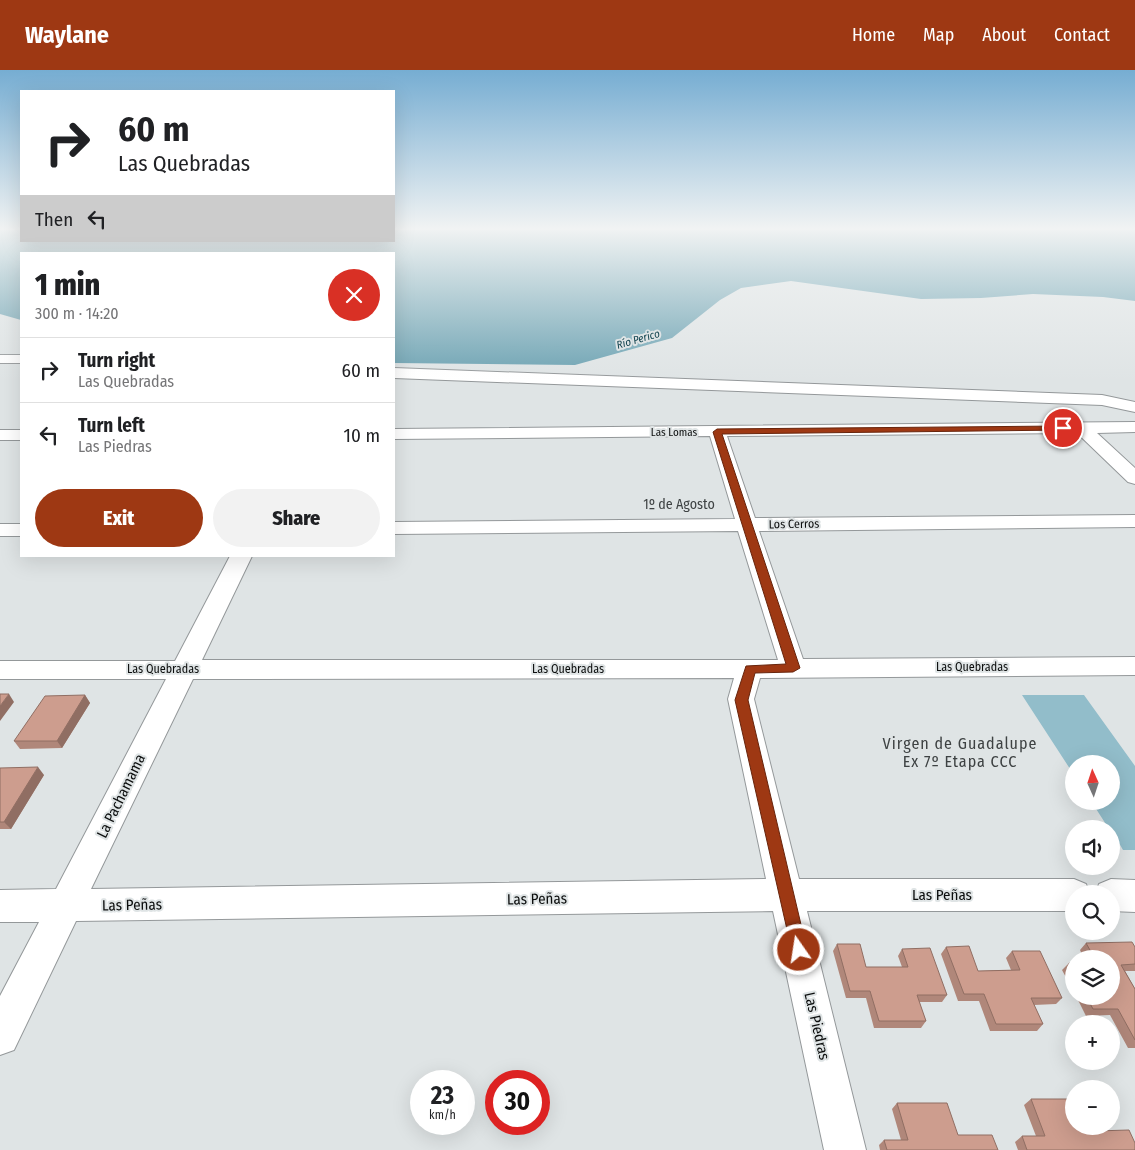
<!DOCTYPE html>
<meta charset="utf-8">
<style>
body{margin:0;font-family:"Fira Sans Condensed",sans-serif;background:#f2f2f2;color:#202124;height:100vh;display:flex;flex-direction:column;font-size:19px;white-space:nowrap}
*{box-sizing:border-box;margin:0}
p{font-size:16px;color:#757577}
.icon{flex:none;width:28px;height:28px;fill:none;stroke:currentColor;stroke-width:2;stroke-linecap:round;stroke-linejoin:round}
.map{position:relative;flex:1;overflow:hidden}
.details{position:absolute;left:20px;top:182px;width:375px;height:305px;display:flex;flex-direction:column;background:#fff;border-radius:0px;box-shadow:0 5px 20px #0002}
.details>*{flex:none}
.top-card{position:absolute;left:20px;top:20px;width:375px;height:152px;border-radius:0px;box-shadow:0 5px 20px #0002;background:#fff;color:#202124;overflow:hidden}
.needle{width:32px;rotate:357deg}
.tools{position:absolute;left:1065px;top:685px;display:grid;gap:10px}
.tools a{display:grid;place-items:center;width:55px;height:55px;border-radius:50%;background:#fff;box-shadow:0 5px 20px #0002;font-size:25px}
.speed{position:absolute;left:410px;top:1000px;display:flex;gap:10px;font-size:25px;font-weight:700;text-align:center}
.speed>*{display:grid;place-content:center;width:65px;height:65px;border-radius:50%;background:#fff;box-shadow:0 5px 20px #0002;line-height:1}
.speed small{font-size:12px;font-weight:400}
.speed .limit{border:8px solid #d22;background:#fff;color:#111}
.pin{position:absolute;display:grid;place-items:center;width:42px;height:42px;color:#fff;margin:-21px;border:2px solid #fff;border-radius:50%;box-shadow:0 1px 5px #0007}
.me{position:absolute;width:55px;margin:-28px;rotate:347deg;stroke-linejoin:round;filter:drop-shadow(0 0 4px #0008)}
.turn{display:flex;align-items:center;gap:18px;height:105px;padding:0 15px;font-size:22px}
.turn .icon{width:65px;height:65px;stroke-width:2.5}
.turn b{display:block;font-size:35px;line-height:42px}
.then{display:flex;align-items:center;height:48px;padding:0 15px;background:#0003;gap:10px;font-size:19px}
.round{display:grid;place-items:center;flex:none;width:52px;height:52px;border-radius:26px;background:#f2f2f2}
.headline{display:flex;align-items:center;justify-content:space-between;height:85px;padding:0 15px}
h1{font-size:30px;font-weight:800;line-height:38px}
.action{display:flex;gap:10px;margin-top:auto;padding:10px 15px}
.action a{flex:1;height:58px;border-radius:30px;background:#9e3813;color:#fff;font-size:20px;font-weight:800;line-height:58px;text-align:center}
.action a+a{background:#f2f2f2;color:#202124}
ul{padding:0;list-style:none}
li{display:flex;align-items:center;gap:15px;height:65px;padding:0 15px;border-top:1px solid #e0e0e0}
li div{flex:1}
li b{display:block;font-size:19px}
li em{font-style:normal}
header{display:flex;align-items:center;gap:30px;box-sizing:border-box;height:70px;padding:0 25px;background:#9e3813;color:#fff}
header strong{font-size:24px}
nav{display:flex;gap:28px;margin-inline-start:auto;font-size:18px}
.map>svg:first-child{display:block}
.green{fill:#92bdca}
.water{fill:#6ca2b2}
.lines{fill:none;stroke-linecap:round;stroke-linejoin:round}
.river{fill:#6ca2b2;fill-rule:evenodd}
.street-casing{stroke:#94989a;stroke-width:2}
.street{fill:#fff;fill-rule:evenodd}
.wall{fill:#b0877a}
.shaded-wall{fill:#906e63}
.building{fill:#cd9d8e;stroke:#906e63}
.route{fill:#9e3813;stroke:#67240c}
.labels{text-anchor:middle;stroke-width:4;stroke-linejoin:round;paint-order:stroke}
.far-water-label{font-size:11px;font-style:italic;fill:#11434f;stroke:#dfe4e5}
.far-street-label{font-size:11px;fill:#0c0e0e;stroke:#dfe4e5}
.street-label{font-size:12px;fill:#0c0e0e;stroke:#dfe4e5}
.neighbourhood-label{font-size:14px;fill:#3e4243;stroke:#dfe4e5}
.near-street-label{font-size:15px;fill:#0c0e0e;stroke:#dfe4e5}
.near-neighbourhood-label{font-size:16px;letter-spacing:1px;fill:#3e4243;stroke:#dfe4e5}
</style>
<header>
<strong>Waylane</strong>
<nav><a>Home</a><a>Map</a><a>About</a><a>Contact</a></nav>
</header>
<div class="map">
<svg width="1135" height="1080" viewBox="0 0 1135 1080">
<rect width="100%" height="100%" fill="#dfe4e5"/>
<!-- green -->
<path class="green" d="M1022,625H1084L1135,696V780H1123L1111,759H1109L1091,731H1111V694H1074V705Z"/>
<!-- water -->
<path class="water" d="M0,160H21V171H394V160H1135V223L1103,219L1033,216L981,220L921,221L791,204L734,211L711,225L662,262L575,286L394,284V184H21V242L0,235Z"/>
<g class="lines">
<!-- river -->
<path class="river" d="M791,197L921,213L981,212L1033,208L1103,211L1135,215V231L1103,227L1033,224L981,228L921,229L791,211L741,218L720,230L672,268L575,295L394,293V275L574,277L652,256L702,220L725,206Z
M0,227L21,233V250L0,244Z"/>
<!-- street casing -->
<g class="street-casing">
<path id="street" d="M0,285H21V293H0Z
M394,298L1102,325L1135,332V342L1102,335L394,308Z
M1135,352V362L1097,363L1135,398V414L1128,412L1077,363L727,366L755,448L1135,445V457L759,461L803,589L1135,587V605L760,608L754,629L799,809H1074L1086,814L1090,824H1074V841H807L866,1080H824L773,841L76,851L14,980L0,985V926L39,852H0V820L56,819L166,609H0V591H175L230,486H252L202,590H778L738,461L394,464V452L735,449L710,366L394,369V359ZM734,608L728,629L766,809L91,819L193,609Z
M0,360H21V370H0Z
M0,454H21V466H0Z
M1111,809L1135,810V842L1111,841V824H1095L1099,814Z"/>
</g>
<!-- street -->
<use href="#street" class="street"/>
</g>
<!-- wall -->
<path class="wall" d="M85,625L90,633L62,678L20,679L14,671Z
M0,698L44,705L11,759H0Z
M1086,873L1135,877V901H1125L1135,919V978H1128L1110,945L1086,946L1076,926H1111V889H1084L1080,880Z
M837,874L866,897H902L898,886L902,879L947,925L942,932H919L926,951L921,958H874L866,928H846L833,881Z
M946,877L978,901L1011,900L1006,888L1012,881L1062,928L1056,934L1034,935L1043,954L1037,961H990L979,931H958L941,884Z
M1069,893H1074V922L1062,900Z
M1031,1029L1095,1061L1135,1080H1018L1015,1072L1022,1066H1036L1024,1035Z
M897,1033L958,1065L998,1080H880L879,1075L884,1070H901L892,1039Z"/>
<!-- shaded-wall -->
<path class="shaded-wall" d="M9,624L14,632L0,651V636Z
M85,625L90,633L62,678L57,671Z
M38,697L44,705L11,759L4,752Z"/>
<!-- building -->
<path class="building" d="M0,624H9L0,636Z
M85,625L57,671H14L45,626Z
M38,697L4,752H0V698Z
M1132,872L1135,877V894L1121,895L1135,919V970L1118,939H1093L1086,926H1111V889H1095L1086,873Z
M837,874H860L866,897H908L902,879L930,878L947,925H917L926,951H879L870,921H850Z
M969,876L978,901L1020,900L1012,881H1040L1062,928H1031L1043,954H996L984,924H964L946,877Z
M1069,893H1074V902Z
M1031,1029H1074V1056H1093L1095,1061L1129,1060L1135,1073V1080H1027L1022,1066H1045Z
M897,1033H947L958,1065H992L998,1080H887L884,1070H908Z"/>
<!-- sky -->
<linearGradient id="sky" x2="0" y2="1"><stop stop-color="#76add2"/><stop offset="0.51" stop-color="#f1f3f3"/><stop offset="1" stop-color="#f1f3f3" stop-opacity="0"/></linearGradient>
<rect width="1135" height="311" fill="url(#sky)"/>
<!-- route -->
<path class="route" d="M1063,356H1066V360L722,364L800,598L793,602L755,603L748,630L807,880L805,886L799,888L793,886L735,630L746,596L786,594L713,362L717,359Z"/>
<g class="labels">
<!-- far-water labels -->
<g class="far-water-label">
<text transform="translate(638 269) rotate(-16)" y="4">Río Perico</text>
</g>
<!-- far-street labels -->
<g class="far-street-label">
<text x="674" y="366">Las Lomas</text>
</g>
<!-- street labels -->
<g class="street-label">
<text transform="translate(794 454) rotate(-1)" y="4">Los Cerros</text>
<text x="972" y="601">Las Quebradas</text>
<text x="163" y="603">Las Quebradas</text>
<text x="568" y="603">Las Quebradas</text>
</g>
<!-- neighbourhood labels -->
<g class="neighbourhood-label">
<text x="679" y="439">1º de Agosto</text>
</g>
<!-- near-street labels -->
<g class="near-street-label">
<text transform="translate(121 726) rotate(-64)" y="5">La Pachamama</text>
<text x="942" y="830">Las Peñas</text>
<text transform="translate(537 829) rotate(-1)" y="5">Las Peñas</text>
<text transform="translate(132 835) rotate(-1)" y="5">Las Peñas</text>
<text transform="translate(817 956) rotate(77)" y="5">Las Piedras</text>
</g>
<!-- near-neighbourhood labels -->
<g class="near-neighbourhood-label">
<text x="960" y="679">Virgen de Guadalupe<tspan x="960" dy="18">Ex 7º Etapa CCC</tspan></text>
</g>
</g>
</svg>
<div class="tools">
<a><svg class="needle" viewBox="-14 -14 28 28"><path d="M0-13l5 13h-10z" fill="#e53935"/><path d="M0 13l5-13h-10z" fill="#757577"/></svg></a>
<a><svg class="icon" aria-label="sound" viewBox="0 0 24 24"><path d="M4 9h4l5-4v14l-5-4H4zM17 9q2 3 0 6"/></svg></a>
<a><svg class="icon" aria-label="search" viewBox="0 0 24 24"><circle cx="10" cy="10" r="6"/><path d="M15 15l6 6"/></svg></a>
<a><svg class="icon" aria-label="layers" viewBox="0 0 24 24"><path d="M12 4l9 5-9 5-9-5zM3 14l9 5 9-5"/></svg></a>
<a>+</a>
<a>−</a>
</div>
<div class="speed"><div>23<small>km/h</small></div><div class="limit">30</div></div>
<div class="pin" style="left:1063px;top:358px;background:#d93025"><svg class="icon" aria-label="arrive" viewBox="0 0 24 24"><path d="M6 21V4h12l-3 4 3 4H6"/></svg></div>
<svg class="me" style="left:799px;top:880px" viewBox="-20 -20 40 40"><circle r="17" fill="#9e3813" stroke="#fff" stroke-width="3"/><path d="M0-11L8 9 0 5-8 9z" fill="#fff"/></svg>
<div class="top-card">
<div class="turn"><svg class="icon" aria-label="right" viewBox="0 0 24 24"><path d="M7 20v-9h11M14 6l5 5-5 5"/></svg><div><b>60 m</b>Las Quebradas</div></div>
<div class="then">Then<svg class="icon" aria-label="left" viewBox="0 0 24 24"><path d="M17 20v-9H6M10 6l-5 5 5 5"/></svg></div>
</div>
<section class="details">
<div class="headline"><div><h1>1 min</h1><p>300 m · 14:20</p></div><a class="round" style="background:#d93025;color:#fff"><svg class="icon" aria-label="close" viewBox="0 0 24 24"><path d="M6 6l12 12M18 6L6 18"/></svg></a></div>
<ul>
<li><svg class="icon" aria-label="right" viewBox="0 0 24 24"><path d="M7 20v-9h11M14 6l5 5-5 5"/></svg><div><b>Turn right</b><p>Las Quebradas</p></div><em>60 m</em></li>
<li><svg class="icon" aria-label="left" viewBox="0 0 24 24"><path d="M17 20v-9H6M10 6l-5 5 5 5"/></svg><div><b>Turn left</b><p>Las Piedras</p></div><em>10 m</em></li>
</ul>
<div class="action"><a>Exit</a><a>Share</a></div>
</section>
</div>
